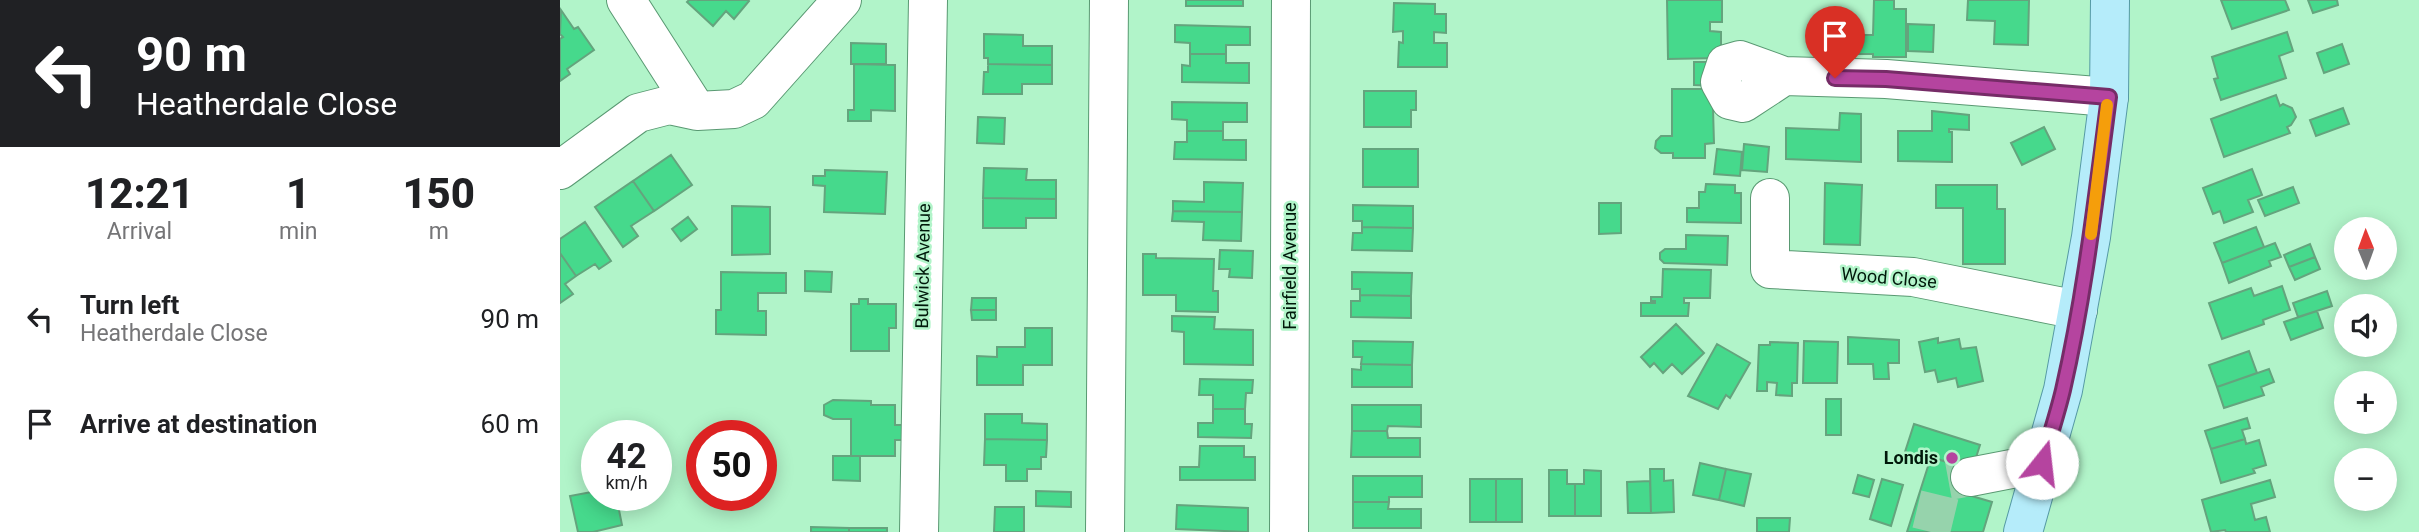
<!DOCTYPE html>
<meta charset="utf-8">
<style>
body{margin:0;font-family:Roboto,sans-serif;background:#f2f2f2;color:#202124;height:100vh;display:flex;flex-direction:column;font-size:26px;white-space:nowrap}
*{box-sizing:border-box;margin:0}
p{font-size:23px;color:#757577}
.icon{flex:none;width:38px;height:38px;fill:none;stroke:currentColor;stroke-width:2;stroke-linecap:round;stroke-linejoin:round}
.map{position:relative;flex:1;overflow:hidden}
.details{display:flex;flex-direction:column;background:#fff;width:560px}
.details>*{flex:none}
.guide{background:#202124;color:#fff;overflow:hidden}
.needle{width:46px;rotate:359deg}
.controls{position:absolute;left:1774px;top:217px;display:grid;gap:14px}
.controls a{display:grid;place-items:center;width:63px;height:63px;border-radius:50%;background:#fff;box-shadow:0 4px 18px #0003;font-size:35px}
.speed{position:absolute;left:21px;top:420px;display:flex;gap:14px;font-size:35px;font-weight:700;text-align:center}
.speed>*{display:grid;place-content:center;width:91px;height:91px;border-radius:50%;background:#fff;box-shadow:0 4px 18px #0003;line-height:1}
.speed small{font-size:18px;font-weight:400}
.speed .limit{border:10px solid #d22;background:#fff;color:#111}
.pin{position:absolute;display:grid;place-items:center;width:60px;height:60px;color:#fff;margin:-72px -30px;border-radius:50% 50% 50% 0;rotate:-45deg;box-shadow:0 0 7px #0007}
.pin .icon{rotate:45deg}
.me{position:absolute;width:77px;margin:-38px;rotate:16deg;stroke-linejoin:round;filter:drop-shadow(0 0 5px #0008)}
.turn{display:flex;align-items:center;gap:24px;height:147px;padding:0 21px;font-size:32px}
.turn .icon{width:91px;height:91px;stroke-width:2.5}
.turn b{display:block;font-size:49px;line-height:60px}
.eta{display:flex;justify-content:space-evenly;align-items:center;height:119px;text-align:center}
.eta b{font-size:42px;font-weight:800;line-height:49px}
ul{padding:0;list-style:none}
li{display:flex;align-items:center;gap:21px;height:105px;padding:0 21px}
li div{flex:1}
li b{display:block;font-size:26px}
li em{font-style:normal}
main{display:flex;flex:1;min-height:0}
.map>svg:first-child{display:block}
.building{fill:#46d98c;stroke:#64a47d;stroke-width:2}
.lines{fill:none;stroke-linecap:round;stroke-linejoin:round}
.minor-tunnel{stroke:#96d3ac;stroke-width:38;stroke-dasharray:38 19;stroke-linecap:butt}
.minor-casing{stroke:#599972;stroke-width:40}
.major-casing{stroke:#5599a4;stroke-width:40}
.minor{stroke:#fff;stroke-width:38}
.major{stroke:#b5ecfa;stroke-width:38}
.route-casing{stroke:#762c67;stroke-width:18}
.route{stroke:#b5449f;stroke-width:12}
.slow{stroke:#f59e0b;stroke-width:12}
.poi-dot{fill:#b5449f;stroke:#b1f4c9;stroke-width:2.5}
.labels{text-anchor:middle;stroke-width:5;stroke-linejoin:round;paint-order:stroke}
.street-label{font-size:18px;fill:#00180a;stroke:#b1f4c9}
.poi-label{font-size:18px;font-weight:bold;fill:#00180a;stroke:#b1f4c9;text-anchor:end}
</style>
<main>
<section class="details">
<div class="guide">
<div class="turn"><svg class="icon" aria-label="left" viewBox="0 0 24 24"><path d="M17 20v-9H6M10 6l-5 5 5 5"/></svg><div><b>90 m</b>Heatherdale Close</div></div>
</div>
<div class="eta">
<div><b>12:21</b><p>Arrival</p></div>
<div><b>1</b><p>min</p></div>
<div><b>150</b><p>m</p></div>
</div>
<ul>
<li><svg class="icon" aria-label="left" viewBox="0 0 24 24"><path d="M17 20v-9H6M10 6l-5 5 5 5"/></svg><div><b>Turn left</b><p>Heatherdale Close</p></div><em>90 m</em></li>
<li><svg class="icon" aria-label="arrive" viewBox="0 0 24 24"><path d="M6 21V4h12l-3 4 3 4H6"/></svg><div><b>Arrive at destination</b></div><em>60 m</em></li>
</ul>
</section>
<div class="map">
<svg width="1859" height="532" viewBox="0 0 1859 532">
<rect width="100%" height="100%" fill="#b1f4c9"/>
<!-- building -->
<path class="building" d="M129,0H188L189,1L174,19L166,11L153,26L127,2Z
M626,0H683V6H626Z
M1107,0H1162V22H1150V31L1161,32V58L1108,59Z
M1314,0H1334V9H1346V57H1313V54H1295V35H1313Z
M1408,0H1469L1468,45L1434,44L1435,21L1407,20Z
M1661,0H1725L1729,10L1672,29Z
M1748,0H1777L1778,5L1753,13Z
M834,3L875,4V14H886V33L874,32V43H887V67H838L839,42L843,43V31L833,32Z
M1,10L14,29L18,27L34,50L7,69L10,74L0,81V39L3,37L0,34Z
M1348,24L1374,25L1373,52L1348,51Z
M615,25L690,27V45H666V54H630V43L615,42Z
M1727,32L1733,51L1719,56L1726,78L1661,100L1654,79L1658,78L1652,57Z
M424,34L463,35V46H492V65L428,64V58H424Z
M291,43L326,44V64H291Z
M1782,44L1789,64L1764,73L1757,53Z
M630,54H666V63H689V83L622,82V65L630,66Z
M1134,62H1159V86L1134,85Z
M294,64L335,65V111L311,110V121H288V110H294Z
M428,64L492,65V84H462V94H423L424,72H428Z
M1112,89H1158L1153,109L1154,143L1145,144V158H1113V153H1101L1095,148L1096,141L1101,136H1112Z
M804,91H856V110H851V127H804Z
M1716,95L1720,106L1723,104L1732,108L1736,117L1731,125L1727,127L1730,133L1664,157L1651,119Z
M612,102L687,103V122H663V131H627V120L612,119Z
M1783,108L1789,124L1756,136L1750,120Z
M1372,111L1409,115V130L1389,129V132H1392V162L1338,161V131H1372Z
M1280,113L1301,114V162L1226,159V128L1279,130Z
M418,117L445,118L444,144L417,143Z
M1484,127L1495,149L1462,165L1451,143Z
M627,131H663V140H686V160L614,159L615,142H627Z
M1184,144L1209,147L1207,172L1182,170Z
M803,149H858V187H803Z
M1157,149L1182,152L1180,176L1154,174Z
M111,155L132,185L94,211L73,181Z
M424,168L467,169L466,180H496V199L423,198Z
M1692,169L1702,195L1688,200L1693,212L1664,223L1660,211L1653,214L1643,188Z
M265,170L327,172L325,214L264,212L265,186L253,185V176H265Z
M73,181L94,211L71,226L78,236L63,247L35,207Z
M644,182L683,183L682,212L613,211V201L644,202Z
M1265,183L1302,185L1300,245L1264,244Z
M1146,184L1175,185V193H1181V223L1127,222V208H1139V192H1145Z
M1376,185H1437V209H1445V264H1403V208H1376Z
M1733,187L1739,203L1705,216L1698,200Z
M423,198L496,199V218H466V228H423Z
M1039,203H1061V233L1039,234Z
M793,205L853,206V228L802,227V221H793Z
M172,206L210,207V254L172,255Z
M613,211L682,212L681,241L643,240L644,222L612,221Z
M128,217L137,229L121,241L112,229Z
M25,222L51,261L39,269L35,264L16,276L0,253V239Z
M802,227L853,228L852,251L792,250L793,233H802Z
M1696,227L1704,247L1662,263L1654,243Z
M1126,235L1168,236L1167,265L1104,263L1100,259V253L1105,249H1126Z
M1715,243L1721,257L1709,261L1711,266L1669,283L1662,263Z
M1750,244L1755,257L1729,267L1724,255Z
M660,250L693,251L692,278L669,277L670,269H659Z
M0,253L16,276L5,284L13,294L0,303Z
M583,254H596V258L654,259L653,291H658V312L616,311V295H583Z
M1755,257L1760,269L1735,280L1729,267Z
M1103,269L1151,270L1150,298H1124V303H1129L1128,316H1081V303H1095V301H1091V297H1102Z
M245,271L272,272L271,292L245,291Z
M161,272L226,273V293H198V311H206V335L156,334V310H161Z
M792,272L852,273L851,296L800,295V289H792Z
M1722,286L1730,310L1703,320L1704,324L1662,339L1649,303L1691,288L1694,296Z
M1767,291L1772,306L1738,317L1733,303Z
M800,295L851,296V318L791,317V301H800Z
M412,298H436V310H411Z
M299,299H308V304H336V328H329V351H291V304H299Z
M411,310H436V320H412Z
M1757,311L1763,328L1731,340L1724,322Z
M612,316L655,317L654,329L693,330V365L624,364V332L612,331Z
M1116,324L1144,353L1122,374L1112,364L1103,373L1094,363L1090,367L1081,357Z
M465,328H492V365H463V385H417V356L437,357V347H465Z
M1288,337L1339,340V363H1328L1329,379H1314L1313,364H1288Z
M1378,338V343L1399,339L1401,349L1416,347L1423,381L1398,387L1396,378L1378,382L1375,370L1365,372L1359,342Z
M793,341L853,342L852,365L801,364L802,357H793Z
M1244,341L1278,342L1277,383H1243Z
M1210,342L1238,343L1237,383H1232V396L1216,395L1217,383L1207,382V391H1197L1199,345H1210Z
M1157,344L1190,363L1170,398L1166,395L1158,409L1128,396Z
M1689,351L1697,373L1657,387L1649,365Z
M801,364L852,365V387H792V369L801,370Z
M1709,369L1714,382L1701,387L1704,395L1664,408L1657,387Z
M640,379L693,380L692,393H686L685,409H653V395H639Z
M1266,399H1281V435H1266Z
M273,400L311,401V405H335V425H345V440H335V456H291V419H273L264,415V405Z
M792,405H861V427L828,426L827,431H792Z
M653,409H685V424H692L691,438L638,437V423H653Z
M425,414H462V423L487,424V440L425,439Z
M1687,418L1690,428L1682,430L1685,439L1651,449L1645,431Z
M1354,424L1420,445L1412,470L1361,454L1359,457L1345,452Z
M792,431H827L828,438H860V457H791Z
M425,439L487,440L486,457H481V469H467V481H446V465H424Z
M1685,439L1686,444L1699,440L1706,465L1693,469L1695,473L1661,483L1651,449Z
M640,446H684V457H695V480H620V467H639Z
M273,456H300V481L273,480Z
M1371,457L1412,470L1405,494L1432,502L1423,532H1347Z
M1140,463L1166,469L1159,500L1133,495Z
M1090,469H1104V481L1113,480L1114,512L1091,513Z
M1166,469L1191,474L1184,506L1159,500Z
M989,470H1007V484H1015V516H989Z
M1024,470L1041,471V516H1015V484H1024Z
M1298,475L1314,480L1309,497L1293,493Z
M793,476H862V497H829V502H793Z
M910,479H936V522H910Z
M936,479H962V522H936Z
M1322,479L1343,485L1331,526L1310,519Z
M1710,480L1715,497L1691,504L1695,520L1706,517L1710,532H1666L1665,530L1651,532L1642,500Z
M1090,481L1091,513H1068L1067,482Z
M37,491V495H56L62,525L33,532H18L10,496Z
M476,491L511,492V507L476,506Z
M793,502H829L828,509H861V528H793Z
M617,505L688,508V532L616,529Z
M435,507H464V532H434Z
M1197,518H1230L1229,532H1197Z
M251,527L289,528V532H251Z
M289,528H327V532H289Z"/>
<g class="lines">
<!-- minor-tunnel -->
<path class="minor-tunnel" d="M1371,532L1383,482L1410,477"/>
<!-- minor casing -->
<g class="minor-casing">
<path id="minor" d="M66,0L137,111
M1224,76L1180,60L1166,64L1160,82L1170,100L1183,103L1224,76L1326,79L1549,97
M0,170L78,113L109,105L137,111L174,109L193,100L282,0
M1210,198V269L1353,277L1518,310
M1410,477L1482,463
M359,532L368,0
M545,532L549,0
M729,532L731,0"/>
</g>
<!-- major casing -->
<g class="major-casing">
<path id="major" d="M1463,532L1503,390L1531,237L1549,97L1550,0"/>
</g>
<!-- minor -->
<use href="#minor" class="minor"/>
<!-- major -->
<use href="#major" class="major"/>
</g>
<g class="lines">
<!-- route casing -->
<g class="route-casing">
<path id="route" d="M1275,78L1326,79L1549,97C1536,195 1525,294 1503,390C1497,415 1489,439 1482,463"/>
</g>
<!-- route -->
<use href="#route" class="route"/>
<!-- slow -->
<path class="slow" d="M1531,234L1547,105"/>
</g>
<!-- markers -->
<circle class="poi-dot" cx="1392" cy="458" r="7"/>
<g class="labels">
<!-- street labels -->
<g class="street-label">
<text transform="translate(363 266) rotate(-89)" y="6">Bulwick Avenue</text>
<text transform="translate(730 266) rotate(-90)" y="6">Fairfield Avenue</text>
<text transform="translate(1329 278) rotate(5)" y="6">Wood Close</text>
</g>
<!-- poi labels -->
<g class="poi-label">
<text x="1378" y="464">Londis</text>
</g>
</g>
</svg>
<div class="controls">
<a><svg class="needle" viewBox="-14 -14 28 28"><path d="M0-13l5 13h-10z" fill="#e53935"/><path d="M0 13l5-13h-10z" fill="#757577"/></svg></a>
<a><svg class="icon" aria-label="sound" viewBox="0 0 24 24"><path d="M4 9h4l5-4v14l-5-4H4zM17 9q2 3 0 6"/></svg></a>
<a>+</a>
<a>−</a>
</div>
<div class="speed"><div>42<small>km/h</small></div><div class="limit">50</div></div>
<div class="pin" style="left:1275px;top:78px;background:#d93025"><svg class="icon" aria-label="arrive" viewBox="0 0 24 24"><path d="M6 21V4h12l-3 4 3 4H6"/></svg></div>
<svg class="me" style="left:1482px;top:463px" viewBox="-20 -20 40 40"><circle r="19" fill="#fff"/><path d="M0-13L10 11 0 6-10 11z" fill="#b5449f"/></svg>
</div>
</main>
